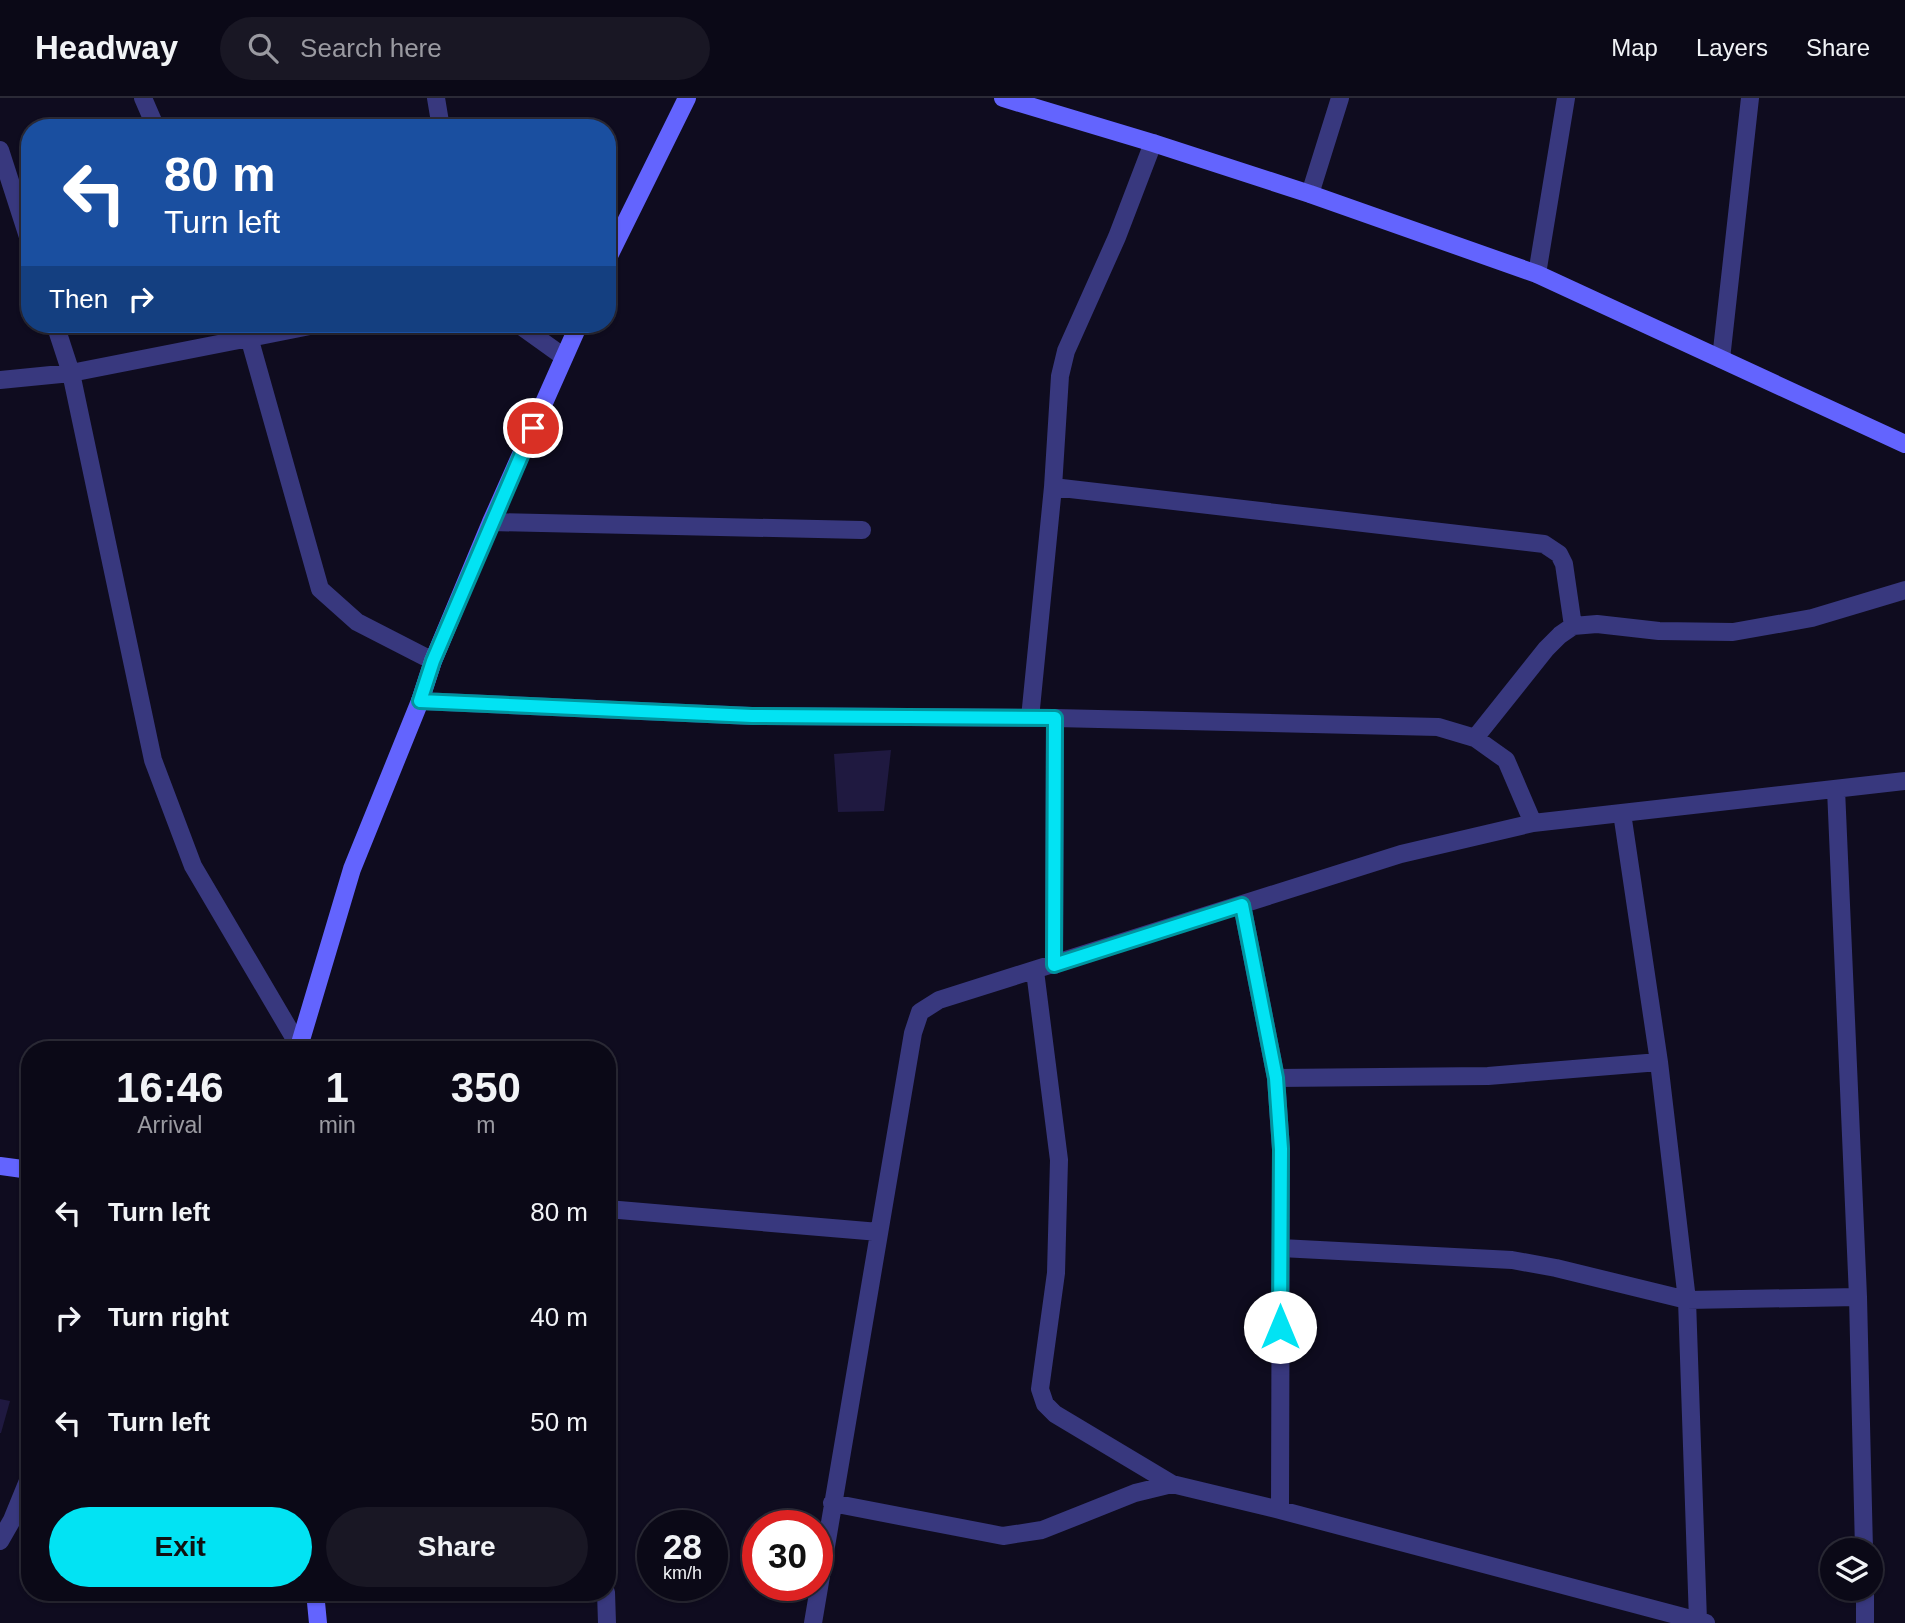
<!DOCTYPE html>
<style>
body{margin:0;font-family:Helvetica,sans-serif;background:#191724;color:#f1f3f6;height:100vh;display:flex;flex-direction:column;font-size:26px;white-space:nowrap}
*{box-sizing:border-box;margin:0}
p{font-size:23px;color:#9a9aa1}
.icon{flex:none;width:38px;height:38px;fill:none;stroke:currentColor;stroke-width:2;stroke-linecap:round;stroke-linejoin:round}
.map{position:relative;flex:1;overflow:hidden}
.details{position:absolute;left:21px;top:943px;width:595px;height:560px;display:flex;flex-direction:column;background:#0b0917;border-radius:28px;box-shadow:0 2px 5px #0004,0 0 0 2px #2b2a36}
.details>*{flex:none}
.top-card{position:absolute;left:21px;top:21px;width:595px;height:214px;border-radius:28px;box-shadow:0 2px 5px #0004,0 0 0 2px #2b2a36;background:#1a4fa0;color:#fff;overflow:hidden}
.tools{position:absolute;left:1820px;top:1440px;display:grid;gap:14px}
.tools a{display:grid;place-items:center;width:63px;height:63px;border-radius:50%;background:#0b0917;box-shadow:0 2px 5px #0004,0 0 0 2px #2b2a36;font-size:35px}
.speed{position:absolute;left:637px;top:1412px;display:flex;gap:14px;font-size:35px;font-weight:700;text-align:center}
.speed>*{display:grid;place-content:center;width:91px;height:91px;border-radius:50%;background:#0b0917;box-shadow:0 2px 5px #0004,0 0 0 2px #2b2a36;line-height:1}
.speed small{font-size:18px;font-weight:400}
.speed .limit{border:10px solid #d22;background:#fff;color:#111}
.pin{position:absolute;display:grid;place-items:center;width:60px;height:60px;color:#fff;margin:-30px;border:4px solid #fff;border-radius:50%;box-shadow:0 2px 7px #0007}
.me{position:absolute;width:77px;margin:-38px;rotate:0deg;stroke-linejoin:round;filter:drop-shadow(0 0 5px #0008)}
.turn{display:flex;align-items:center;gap:24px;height:147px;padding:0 28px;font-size:32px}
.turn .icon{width:91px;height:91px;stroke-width:2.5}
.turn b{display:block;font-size:49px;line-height:60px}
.then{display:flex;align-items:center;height:66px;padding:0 28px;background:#0003;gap:14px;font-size:26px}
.eta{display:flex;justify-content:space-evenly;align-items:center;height:119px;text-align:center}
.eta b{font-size:42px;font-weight:800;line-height:49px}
.primary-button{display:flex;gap:14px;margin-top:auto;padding:14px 28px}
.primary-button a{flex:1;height:80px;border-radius:42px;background:#02e3f3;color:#111;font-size:28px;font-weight:800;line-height:80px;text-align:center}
.primary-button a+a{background:#191724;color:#f1f3f6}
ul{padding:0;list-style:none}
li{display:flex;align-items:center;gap:21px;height:105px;padding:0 28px}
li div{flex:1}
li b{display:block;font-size:26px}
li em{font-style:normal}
header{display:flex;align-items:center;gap:42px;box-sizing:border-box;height:98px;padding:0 35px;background:#0b0917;border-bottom:2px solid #2b2a36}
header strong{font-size:33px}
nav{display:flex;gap:38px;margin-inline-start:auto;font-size:24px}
.search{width:490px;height:63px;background:#191724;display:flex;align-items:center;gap:18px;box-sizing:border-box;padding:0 24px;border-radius:38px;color:#9a9aa1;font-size:26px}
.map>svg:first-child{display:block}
.building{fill:#1f1940}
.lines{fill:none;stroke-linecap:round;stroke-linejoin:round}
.street{stroke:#38387e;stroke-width:18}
.secondary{stroke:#6364fe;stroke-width:18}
.route-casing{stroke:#01949e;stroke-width:18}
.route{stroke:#02e3f3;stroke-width:12}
</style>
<header>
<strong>Headway</strong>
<div class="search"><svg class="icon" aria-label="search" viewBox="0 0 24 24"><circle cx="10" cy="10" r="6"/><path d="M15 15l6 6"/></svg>Search here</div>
<nav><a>Map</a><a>Layers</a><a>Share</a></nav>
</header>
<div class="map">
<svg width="1905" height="1525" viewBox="0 0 1905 1525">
<rect width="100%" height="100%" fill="#0f0c1f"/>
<!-- building -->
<path class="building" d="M891,652L884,713L838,714L834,656Z
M0,1301L10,1303L1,1335H0Z"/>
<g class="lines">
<!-- street -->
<path class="street" d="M143,0L156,30
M436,0L441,30
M0,52L30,145
M1310,96L1340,0
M1537,176L1566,0
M55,226L71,275L153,662L193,768L299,948
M243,226L249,239L320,491L357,524L433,563
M518,226L564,259
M1721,261L1750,0
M0,282L71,275L320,226
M1053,389L1544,446L1559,456L1564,466L1573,528
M491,424L862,432
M420,603L752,618L1055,620L1438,629L1475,640L1506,662L1533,725
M1030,620L1053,389L1060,278L1066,253L1117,139L1153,45
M1475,640L1546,551L1560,537L1573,528L1597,526L1659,533L1733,534L1812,520L1905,492
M1836,691L1858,1199L1864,1452
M1622,715L1659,964L1687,1202L1698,1523
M1242,807L1276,980L1281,1051L1280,1412
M1054,867L1055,620
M1035,873L1059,1062L1056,1175L1040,1291L1045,1306L1055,1316L1172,1386
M1276,980L1488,978L1659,964
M607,1111L879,1134
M1281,1150L1512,1162L1556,1170L1687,1202L1858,1199
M832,1405L1003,1438L1042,1432L1135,1395L1172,1386L1280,1412L1706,1525
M0,1443L12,1422L30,1378
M1865,1491V1525
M606,1494L607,1525
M813,1525L913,935L920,914L939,902L1401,756L1533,725L1905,683"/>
<!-- secondary -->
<path class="secondary" d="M1003,0L1153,45L1310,96L1537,176L1905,346
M607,162L687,0
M298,952L352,771L420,603L433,563L491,424L579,226
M0,1068L30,1072
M315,1494L318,1525"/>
</g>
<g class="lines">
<!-- route casing -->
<g class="route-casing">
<path id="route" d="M533,330L433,563L420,603L752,618L1055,620L1054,867L1242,807L1276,980L1281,1051L1280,1229"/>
</g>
<!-- route -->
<use href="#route" class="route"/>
</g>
</svg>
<div class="tools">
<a><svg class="icon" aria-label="layers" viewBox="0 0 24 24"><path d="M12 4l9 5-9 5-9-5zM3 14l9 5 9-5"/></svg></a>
</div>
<div class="speed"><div>28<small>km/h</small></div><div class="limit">30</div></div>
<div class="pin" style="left:533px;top:330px;background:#d93025"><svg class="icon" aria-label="arrive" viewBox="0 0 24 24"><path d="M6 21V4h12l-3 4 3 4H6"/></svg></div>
<svg class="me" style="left:1280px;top:1229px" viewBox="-20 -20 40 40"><circle r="19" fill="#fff"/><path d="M0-13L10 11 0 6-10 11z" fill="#02e3f3"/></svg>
<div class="top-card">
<div class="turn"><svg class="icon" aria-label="left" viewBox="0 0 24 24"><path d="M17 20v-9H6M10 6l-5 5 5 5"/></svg><div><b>80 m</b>Turn left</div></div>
<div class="then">Then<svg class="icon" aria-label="right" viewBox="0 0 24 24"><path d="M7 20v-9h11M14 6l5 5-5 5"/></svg></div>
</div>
<section class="details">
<div class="eta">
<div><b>16:46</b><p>Arrival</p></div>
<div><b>1</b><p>min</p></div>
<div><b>350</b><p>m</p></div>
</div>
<ul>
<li><svg class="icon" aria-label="left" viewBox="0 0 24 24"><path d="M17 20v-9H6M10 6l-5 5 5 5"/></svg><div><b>Turn left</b></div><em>80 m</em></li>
<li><svg class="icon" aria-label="right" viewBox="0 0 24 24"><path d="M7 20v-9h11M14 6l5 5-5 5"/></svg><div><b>Turn right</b></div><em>40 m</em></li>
<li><svg class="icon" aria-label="left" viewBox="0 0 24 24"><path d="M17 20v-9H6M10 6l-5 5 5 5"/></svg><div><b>Turn left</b></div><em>50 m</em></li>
</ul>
<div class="primary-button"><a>Exit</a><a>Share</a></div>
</section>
</div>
